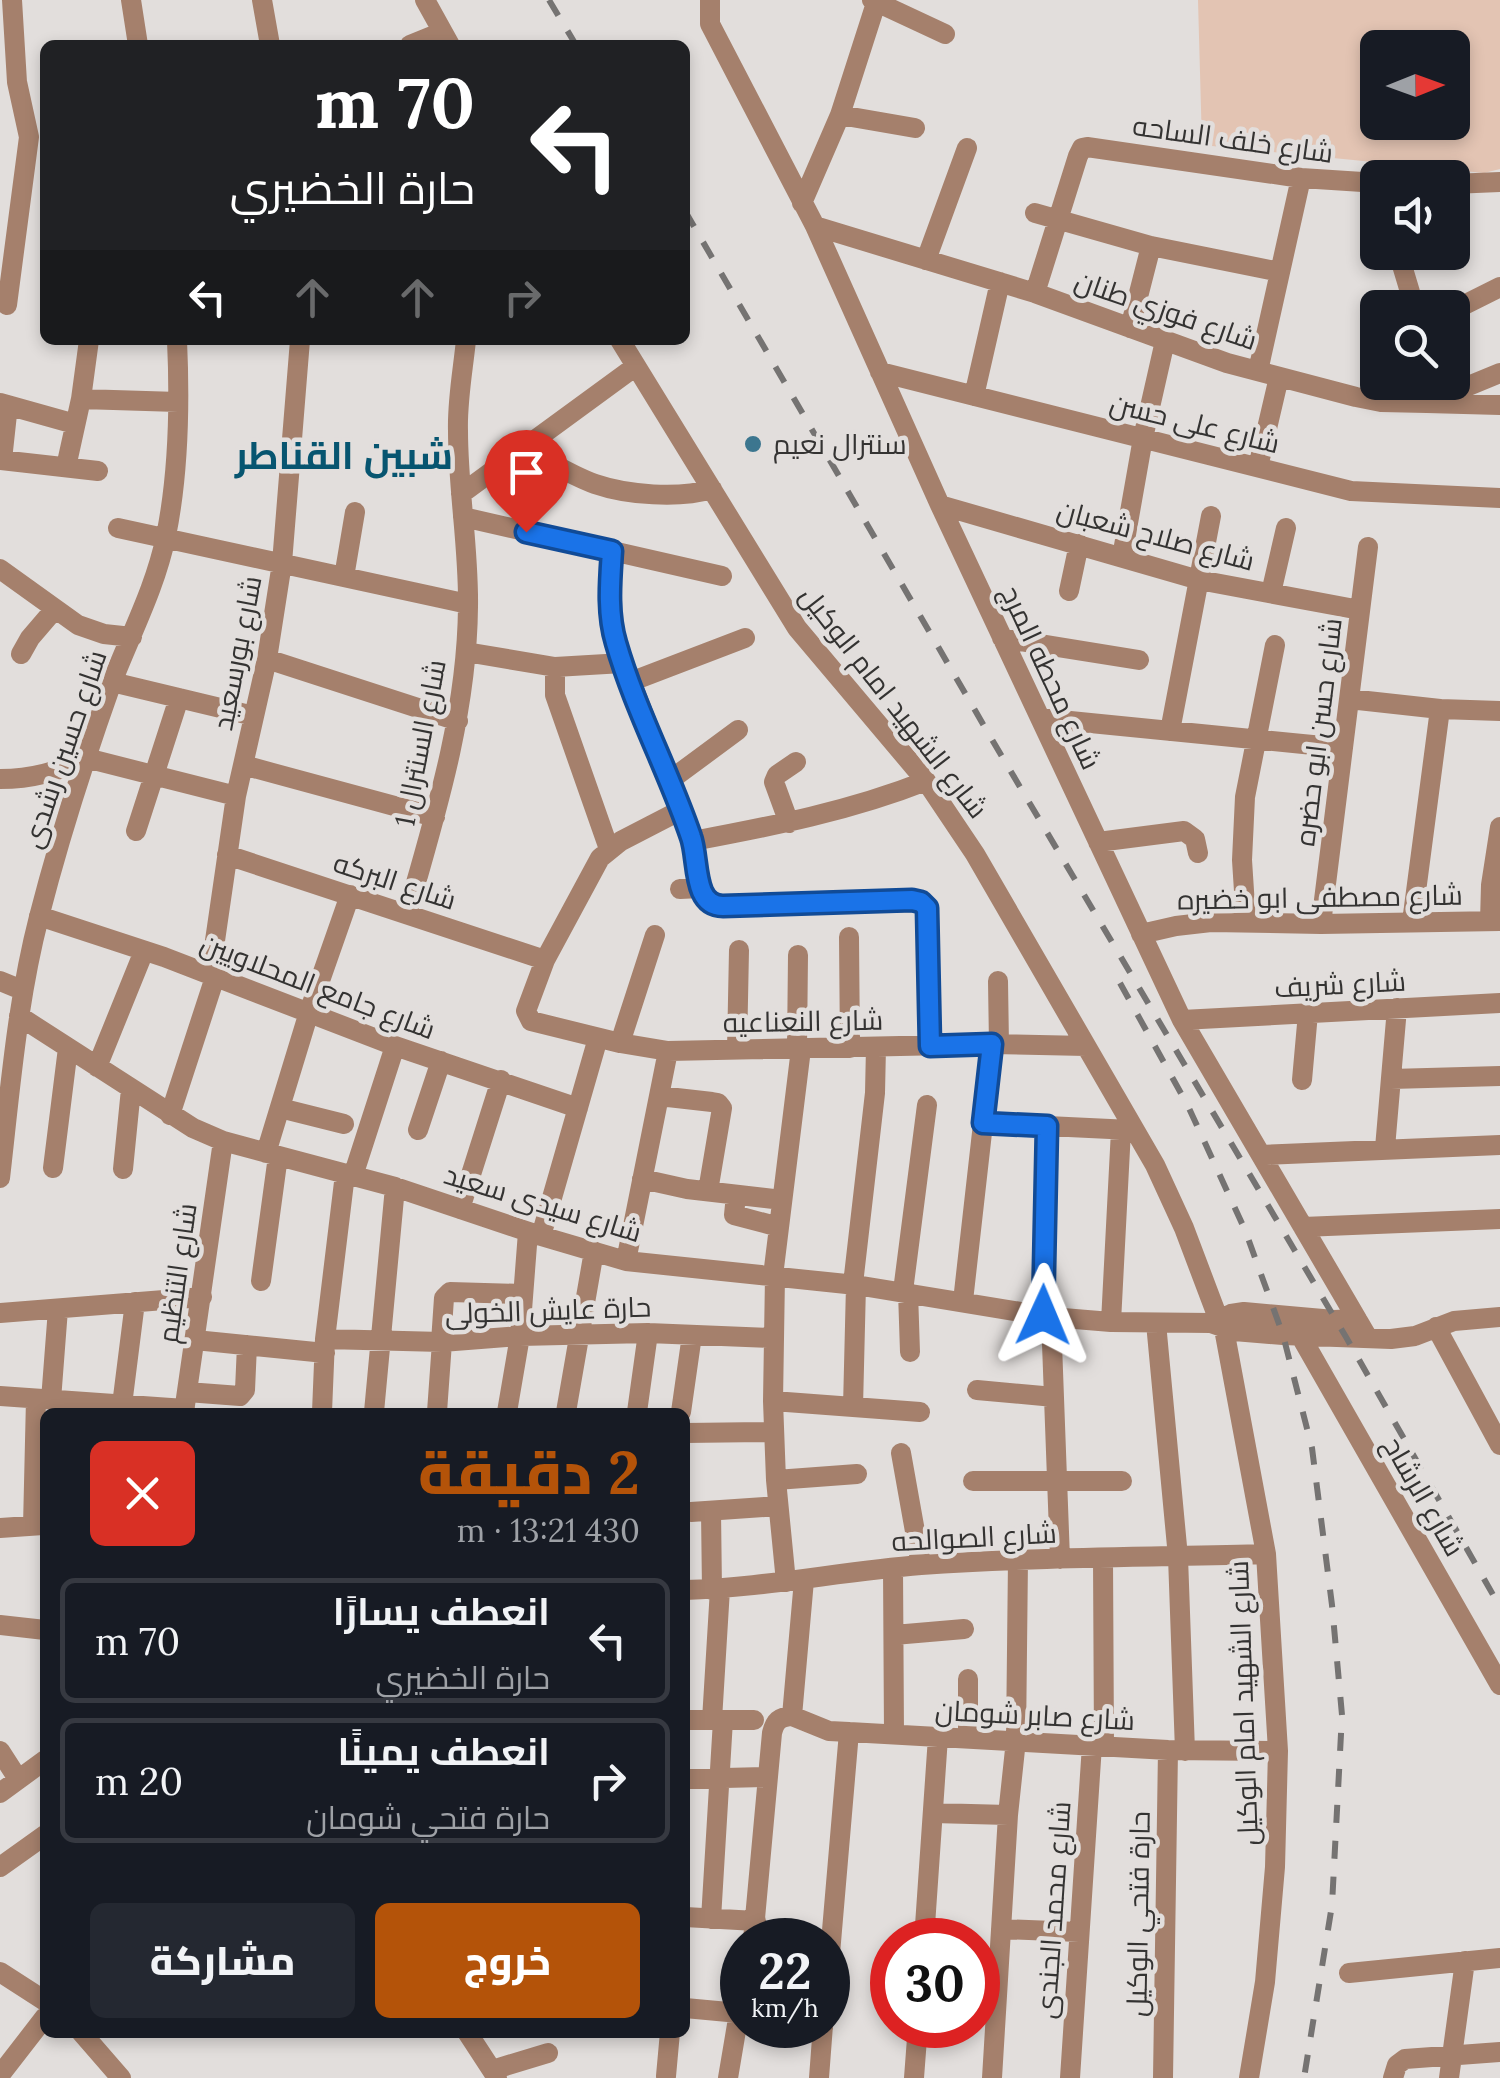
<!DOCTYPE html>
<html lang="ar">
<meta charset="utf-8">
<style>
body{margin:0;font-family:Lora,Cairo,serif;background:#242831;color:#f1f3f6;direction:rtl;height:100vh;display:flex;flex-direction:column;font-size:38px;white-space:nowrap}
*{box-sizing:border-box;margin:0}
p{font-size:32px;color:#9ea1a6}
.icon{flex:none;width:55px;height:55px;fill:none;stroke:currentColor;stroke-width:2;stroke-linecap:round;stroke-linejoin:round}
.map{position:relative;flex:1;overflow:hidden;direction:ltr}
.details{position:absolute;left:40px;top:1408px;width:650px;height:630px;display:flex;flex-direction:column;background:#171b24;border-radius:15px;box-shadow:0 5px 15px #0003;direction:rtl}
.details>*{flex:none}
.banner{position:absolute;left:40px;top:40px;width:650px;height:305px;border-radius:15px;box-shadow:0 5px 15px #0003;direction:rtl;background:#202124;color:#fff;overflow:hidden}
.needle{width:65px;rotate:89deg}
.buttons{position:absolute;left:1360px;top:30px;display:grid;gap:20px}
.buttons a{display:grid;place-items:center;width:110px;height:110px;border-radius:15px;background:#171b24;box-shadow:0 5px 15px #0003;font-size:50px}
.speed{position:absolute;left:720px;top:1918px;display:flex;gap:20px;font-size:50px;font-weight:700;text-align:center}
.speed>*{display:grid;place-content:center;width:130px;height:130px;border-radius:50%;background:#171b24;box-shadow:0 5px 15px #0003;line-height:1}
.speed small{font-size:25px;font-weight:400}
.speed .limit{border:15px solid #d22;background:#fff;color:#111}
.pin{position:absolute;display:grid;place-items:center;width:85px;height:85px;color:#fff;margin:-102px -42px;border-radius:50% 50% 50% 0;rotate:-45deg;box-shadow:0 0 10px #0007}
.pin .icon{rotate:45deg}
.me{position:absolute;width:110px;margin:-55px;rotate:1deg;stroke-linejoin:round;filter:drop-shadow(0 0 8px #0008)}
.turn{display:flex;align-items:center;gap:35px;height:210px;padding:0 50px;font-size:45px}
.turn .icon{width:130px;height:130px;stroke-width:2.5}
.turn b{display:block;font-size:70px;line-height:85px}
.lanes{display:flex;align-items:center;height:95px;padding:0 50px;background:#0003;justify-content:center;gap:50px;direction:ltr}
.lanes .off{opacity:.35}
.round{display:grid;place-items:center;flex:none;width:105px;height:105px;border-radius:15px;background:#242831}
.overview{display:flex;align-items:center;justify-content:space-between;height:170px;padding:0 50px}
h1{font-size:60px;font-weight:800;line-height:75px;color:#b45309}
.cta{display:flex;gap:20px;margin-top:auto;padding:20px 50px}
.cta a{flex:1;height:115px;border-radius:15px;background:#b45309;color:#fff;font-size:40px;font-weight:800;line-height:115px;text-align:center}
.cta a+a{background:#242831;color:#f1f3f6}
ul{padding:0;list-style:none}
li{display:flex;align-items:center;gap:30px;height:125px;margin:0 20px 15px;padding:0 30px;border:5px solid #363941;border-radius:15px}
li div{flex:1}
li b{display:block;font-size:38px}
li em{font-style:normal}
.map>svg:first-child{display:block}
.green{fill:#e3c4b3;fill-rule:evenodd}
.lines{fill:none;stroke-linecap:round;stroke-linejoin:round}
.minor{stroke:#a5806c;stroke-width:20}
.rail{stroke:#757372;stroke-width:6;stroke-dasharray:18 18;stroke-linecap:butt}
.route-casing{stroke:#114b97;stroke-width:25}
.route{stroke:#1a73e8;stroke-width:18}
.poi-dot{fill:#3c768f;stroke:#e2dedc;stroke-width:4}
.labels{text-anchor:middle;stroke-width:9;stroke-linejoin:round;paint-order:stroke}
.street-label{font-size:28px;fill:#343332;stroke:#e2dedc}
.poi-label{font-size:28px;fill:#343332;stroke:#e2dedc;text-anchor:start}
.district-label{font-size:38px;font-weight:bold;fill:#075570;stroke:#e2dedc}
</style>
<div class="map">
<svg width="1500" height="2078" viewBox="0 0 1500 2078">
<rect width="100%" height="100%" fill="#e2dedc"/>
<!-- green -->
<path class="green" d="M1198,0H1500V169L1484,173L1202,145ZM1378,48H1452V122H1378Z"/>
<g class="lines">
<!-- minor -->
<path class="minor" d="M131,0L138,45
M262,0L270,45
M425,0L450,45
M710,0V24L815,226L940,505L1182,1020L1368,1338
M872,0L945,34
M410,45L442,32
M840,115L915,128
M1452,184L1500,182
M802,203L840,115L877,0
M1035,213L1151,246L1280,272
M815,226L1035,293L1227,363L1356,397L1381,402L1427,403L1500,373
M1398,252L1410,292
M926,260L967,148
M1035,293L1078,156L1082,148L1087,147L1301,178L1378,183
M7,305L29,137L17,82L12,0
M1452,311L1500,287
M1373,312L1378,319
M1130,328L1151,246
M620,340L797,628L926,781L975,854L1155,1165L1184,1228L1218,1318
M1258,371L1301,178
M880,372L1351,491L1500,498
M1415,382L1427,403L1500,405
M974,396L1000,282
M81,399L178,402
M0,403L75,424
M524,448C547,460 570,475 595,484C627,495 679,499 712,489
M0,460L98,471
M2,460L8,405
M66,467L81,399L89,340
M1258,467L1279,377
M461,494L636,366
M940,505L1199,580L1360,610
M463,517L722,576
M118,528L468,604
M612,551L609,596L615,640L693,841L700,888
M1122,557L1143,438L1165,341
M0,569L78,625L104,634L132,637
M344,577L355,512
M1069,591L1079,544
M1271,593L1286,528
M1002,638L1139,660
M466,652L555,667L623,663
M21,654L30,638L54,610
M267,659L458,721
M555,667V695L609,849
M112,682L254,716
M630,682L745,638
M1349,699L1440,709L1500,711
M1040,718L1343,748
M1170,731L1211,516
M243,765L435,817
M0,779C32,779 57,772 86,758L236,796
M669,781L738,730
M681,810L621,841L600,858L545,960L526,1011L531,1021L620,1043L668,1051L992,1044L1086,1046
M789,823L774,782L777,775L796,762
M136,831L179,698
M693,841C773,826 850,811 926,781
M1098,842L1184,831L1195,839L1198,853
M227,855L545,960
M680,889L700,888L706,900L713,906L921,902L927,908L929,917L930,1046
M407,914C436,813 467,713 468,607C469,549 458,490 458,431C457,401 463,370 466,340
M39,916L164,957L395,1046L578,1108
M1490,921L1491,885L1500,827
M1246,922L1242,860L1245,797L1275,645
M1412,922L1440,709
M1321,924L1368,547
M1141,934L1176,926L1211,922L1321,924L1500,921
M849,937L850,1048
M210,975L236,796L267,659L282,563L300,340
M0,981L22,990
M998,981L999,1045
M19,1016L193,1128L223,1141L395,1187L541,1236L626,1261L856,1285L1051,1317L1111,1322L1211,1323L1234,1331L1283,1335L1391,1339L1415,1336L1454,1321L1500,1317
M1182,1020L1500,1003
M620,1043L655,935
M797,1049L798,955
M737,1050L739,950
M97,1067L144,951
M1391,1079L1500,1076
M1302,1080L1308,1013
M659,1096L712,1102L718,1103L722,1108L708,1191
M280,1108L344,1124
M170,1115L215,977
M983,1123L1131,1130
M418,1130L441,1061
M1385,1148L1397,1008
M266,1153L309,1012L350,895
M1261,1155L1500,1145
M53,1168L68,1048
M123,1169L131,1089
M353,1176L395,1046
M0,1178C10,1091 17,1002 39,917C59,839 84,761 111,685C130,635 155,589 166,536C179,472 180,405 177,340
M642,1179L687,1189L782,1200
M736,1195L734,1215L779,1227
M460,1209L501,1080
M1303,1227L1500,1219
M541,1236L598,1038
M626,1261L668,1051
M773,1276L801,1049
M775,1276L773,1401L776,1480L786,1582
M261,1281L278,1156
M853,1284L875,1093L876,1047
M903,1291L927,1105
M908,1292L910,1352
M963,1301L992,1044
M0,1313L202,1297
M1043,1315L1047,1126
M1051,1317L1060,1559
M1111,1322L1121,1130
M1156,1323L1178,1557L1185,1751
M1211,1323L1231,1314L1244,1312L1334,1320L1357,1319
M1436,1327L1500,1445
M1224,1329L1266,1554L1278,1751L1275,1867L1265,1982L1249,2078
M1300,1335L1500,1685
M325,1339L442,1342L520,1336L648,1333L773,1338
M195,1340L325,1353
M441,1342L444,1298L450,1292L522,1294
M977,1390L1054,1397
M187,1392L240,1396L245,1390L247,1345
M0,1396L185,1409
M51,1400L58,1309
M773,1401L920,1412
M122,1405L135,1302
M853,1407L856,1285
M184,1412L223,1141
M322,1412L325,1339L345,1174
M374,1412L395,1187
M437,1412L442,1342
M507,1412L520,1336L528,1232
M566,1412L594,1251
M637,1412L648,1333
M681,1412L692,1335
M685,1433L774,1432
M901,1453L921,1565
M776,1480L857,1474
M973,1481H1122
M711,1511L712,1590
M691,1512L778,1506
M33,1526L36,1399
M0,1528L43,1525
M1103,1559L1104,1746
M893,1568L894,1735
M685,1590C764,1588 842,1571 921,1565C1036,1557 1151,1557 1266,1554
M0,1625L45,1630
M894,1635L964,1629
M792,1716L829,1731L849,1732L1168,1750L1278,1751
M792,1716L804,1580
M685,1720H754
M712,1720L720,1589
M968,1738V1679
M0,1751L18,1779
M685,1779L768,1777
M0,1793L45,1760
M933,1813L1008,1815
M0,1867L45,1835
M685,1917L756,1921
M711,1919L723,1720
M1001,1929L1079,1932
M753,1940L772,1733C775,1721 779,1717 792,1716
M924,1940L938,1737
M0,1972L45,2001
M1349,1973L1500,1958
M828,1977L849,1732
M685,2008L739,2013
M794,2025L823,2028
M81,2032L121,2078
M467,2032L497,2078
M492,2070L548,2053
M0,2075L45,2017
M666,2076L670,2032
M728,2078L742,1995
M819,2078L823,2025
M914,2078L918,2025
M992,2078L1008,1815L1016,1740L1018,1559
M1070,2078L1092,1745
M1163,2078L1168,1750
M1393,2078L1397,2065L1405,2059L1500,2052
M1449,2078L1465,1961"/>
<!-- rail -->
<path class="rail" d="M549,0L576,45
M685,211L994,743L1346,1337L1500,1607
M1120,983L1188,1106L1245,1230L1283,1335L1312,1448L1332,1605L1342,1715L1332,1905L1304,2078"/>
</g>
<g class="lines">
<!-- route casing -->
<g class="route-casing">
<path id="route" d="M526,532L612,551C610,581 607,613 616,643C635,709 669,772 691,837C699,859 692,906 723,906L912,900L921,902L927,908L930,1046L992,1044L983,1123L1047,1126L1043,1315"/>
</g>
<!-- route -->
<use href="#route" class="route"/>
</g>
<!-- markers -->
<circle class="poi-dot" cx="753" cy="444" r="10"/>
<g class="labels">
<!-- street labels -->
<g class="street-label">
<text transform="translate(1233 139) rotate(8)" y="10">شارع خلف الساحه</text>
<text transform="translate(1166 310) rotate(19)" y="10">شارع فوزي طنان</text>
<text transform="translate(1195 423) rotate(14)" y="10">شارع على حسن</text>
<text transform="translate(1156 535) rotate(15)" y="10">شارع صلاح شعبان</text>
<text transform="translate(237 653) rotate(-79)" y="10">شارع بورسعيد</text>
<text transform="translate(1051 677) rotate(65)" y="10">شارع محطه المرج</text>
<text transform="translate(894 702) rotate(52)" y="10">شارع الشهيد امام الوكيل</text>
<text transform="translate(1318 732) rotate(-83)" y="10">شارع حسن ابو حضره</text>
<text transform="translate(420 743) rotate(-79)" y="10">شارع السنترال 1</text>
<text transform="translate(64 749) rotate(-71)" y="10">شارع حسين رشدى</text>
<text transform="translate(395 881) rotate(18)" y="10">شارع البركه</text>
<text transform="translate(1320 897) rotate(-1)" y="10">شارع مصطفى ابو خضيره</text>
<text transform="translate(1340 984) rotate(-3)" y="10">شارع شريف</text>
<text transform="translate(318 986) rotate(21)" y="10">شارع جامع المحلاويين</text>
<text transform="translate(803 1021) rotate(-1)" y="10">شارع النعناعيه</text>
<text transform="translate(543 1203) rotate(17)" y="10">شارع سيدى سعيد</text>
<text transform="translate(177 1273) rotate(-82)" y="10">شارع التنظيم</text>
<text transform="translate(548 1310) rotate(-2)" y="10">حارة عايش الخولى</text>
<text transform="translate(1424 1496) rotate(60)" y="10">شارع الرشاح</text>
<text transform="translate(974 1537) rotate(-3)" y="10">شارع الصوالحه</text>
<text transform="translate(1243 1703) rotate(-92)" y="10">شارع الشهيد امام الوكيل</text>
<text transform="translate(1035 1715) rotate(3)" y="10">شارع صابر شومان</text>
<text transform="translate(1053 1910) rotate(-86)" y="10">شارع محمد الجندى</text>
<text transform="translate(1138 1914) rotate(-89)" y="10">حارة فتحي الوكيل</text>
</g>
<!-- poi labels -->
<g class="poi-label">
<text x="773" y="454">سنترال نعيم</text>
</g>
<!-- district labels -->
<g class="district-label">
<text x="344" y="469">شبين القناطر</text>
</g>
</g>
</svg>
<div class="buttons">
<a><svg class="needle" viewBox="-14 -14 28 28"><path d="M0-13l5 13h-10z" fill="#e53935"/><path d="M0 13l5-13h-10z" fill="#9ea1a6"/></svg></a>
<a><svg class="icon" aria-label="sound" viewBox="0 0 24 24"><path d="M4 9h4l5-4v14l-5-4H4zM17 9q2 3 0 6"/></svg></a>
<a><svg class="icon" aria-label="search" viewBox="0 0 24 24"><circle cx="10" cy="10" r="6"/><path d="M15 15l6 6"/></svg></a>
</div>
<div class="speed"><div>22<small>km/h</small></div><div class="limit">30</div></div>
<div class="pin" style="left:526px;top:532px;background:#d93025"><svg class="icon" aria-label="arrive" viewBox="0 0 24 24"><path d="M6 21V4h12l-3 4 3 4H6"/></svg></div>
<svg class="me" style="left:1043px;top:1315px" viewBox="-20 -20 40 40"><path d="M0-17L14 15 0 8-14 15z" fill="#1a73e8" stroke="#fff" stroke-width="4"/></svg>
<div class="banner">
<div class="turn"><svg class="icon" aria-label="left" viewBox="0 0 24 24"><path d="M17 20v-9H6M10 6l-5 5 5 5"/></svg><div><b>70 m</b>حارة الخضيري</div></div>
<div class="lanes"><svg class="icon" aria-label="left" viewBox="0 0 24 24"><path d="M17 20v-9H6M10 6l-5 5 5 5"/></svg><svg class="icon off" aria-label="ahead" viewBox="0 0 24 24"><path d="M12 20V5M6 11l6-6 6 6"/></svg><svg class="icon off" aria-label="ahead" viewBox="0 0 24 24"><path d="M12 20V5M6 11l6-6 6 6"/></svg><svg class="icon off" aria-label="right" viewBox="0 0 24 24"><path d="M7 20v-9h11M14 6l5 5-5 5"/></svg></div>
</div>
<section class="details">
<div class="overview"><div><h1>2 دقيقة</h1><p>430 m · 13:21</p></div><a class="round" style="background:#d93025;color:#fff"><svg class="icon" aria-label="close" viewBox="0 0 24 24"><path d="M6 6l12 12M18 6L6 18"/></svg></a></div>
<ul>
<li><svg class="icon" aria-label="left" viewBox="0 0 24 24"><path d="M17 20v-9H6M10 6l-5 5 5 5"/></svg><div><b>انعطف يسارًا</b><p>حارة الخضيري</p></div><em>70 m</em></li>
<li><svg class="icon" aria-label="right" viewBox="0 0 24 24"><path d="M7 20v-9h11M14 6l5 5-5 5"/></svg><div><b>انعطف يمينًا</b><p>حارة فتحي شومان</p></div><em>20 m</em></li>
</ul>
<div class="cta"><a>خروج</a><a>مشاركة</a></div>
</section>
</div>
